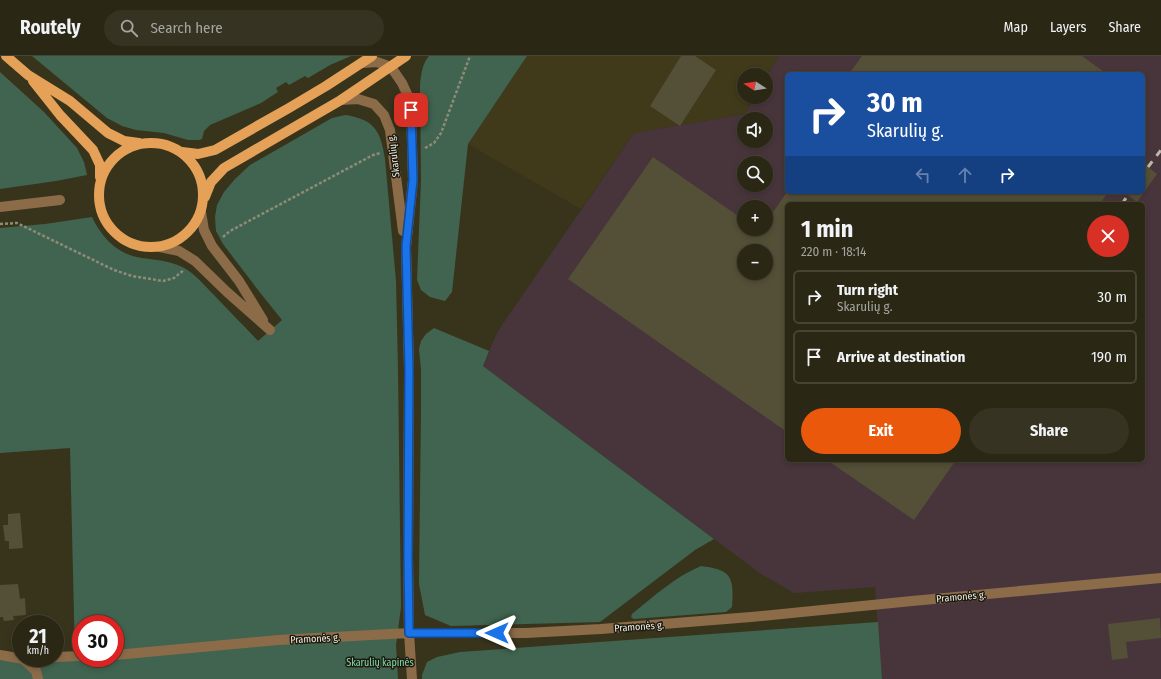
<!DOCTYPE html>
<meta charset="utf-8">
<style>
body{margin:0;font-family:"Fira Sans Condensed",sans-serif;background:#363322;color:#f1f3f6;height:100vh;display:flex;flex-direction:column;font-size:15px;white-space:nowrap}
*{box-sizing:border-box;margin:0}
p{font-size:13px;color:#a5a5a0}
.icon{flex:none;width:22px;height:22px;fill:none;stroke:currentColor;stroke-width:2;stroke-linecap:round;stroke-linejoin:round}
.map{position:relative;flex:1;overflow:hidden}
.sheet{position:absolute;left:785px;top:146px;width:360px;height:260px;display:flex;flex-direction:column;background:#2a2715;border-radius:6px;box-shadow:0 2px 6px #0003,0 0 0 1px #464434}
.sheet>*{flex:none}
.guide{position:absolute;left:785px;top:16px;width:360px;height:122px;border-radius:6px;box-shadow:0 2px 6px #0003,0 0 0 1px #464434;background:#1a4fa0;color:#fff;overflow:hidden}
.needle{width:26px;rotate:282deg}
.fabs{position:absolute;left:737px;top:12px;display:grid;gap:8px}
.fabs a{display:grid;place-items:center;width:36px;height:36px;border-radius:50%;background:#2a2715;box-shadow:0 2px 6px #0003,0 0 0 1px #464434;font-size:20px}
.speed{position:absolute;left:12px;top:559px;display:flex;gap:8px;font-size:20px;font-weight:700;text-align:center}
.speed>*{display:grid;place-content:center;width:52px;height:52px;border-radius:50%;background:#2a2715;box-shadow:0 2px 6px #0003,0 0 0 1px #464434;line-height:1}
.speed small{font-size:10px;font-weight:400}
.speed .limit{border:6px solid #d22;background:#fff;color:#111}
.pin{position:absolute;display:grid;place-items:center;width:34px;height:34px;color:#fff;margin:-17px;border-radius:8px;box-shadow:0 2px 6px #0006}
.me{position:absolute;width:44px;margin:-22px;rotate:270deg;stroke-linejoin:round;filter:drop-shadow(0 0 3px #0008)}
.turn{display:flex;align-items:center;gap:14px;height:84px;padding:0 16px;font-size:18px}
.turn .icon{width:52px;height:52px;stroke-width:2.5}
.turn b{display:block;font-size:28px;line-height:34px}
.lanes{display:flex;align-items:center;height:38px;padding:0 16px;background:#0003;justify-content:center;gap:20px;direction:ltr}
.lanes .off{opacity:.35}
.round{display:grid;place-items:center;flex:none;width:42px;height:42px;border-radius:21px;background:#363322}
.head{display:flex;align-items:center;justify-content:space-between;height:68px;padding:0 16px}
h1{font-size:24px;font-weight:700;line-height:30px}
.cta{display:flex;gap:8px;margin-top:auto;padding:8px 16px}
.cta a{flex:1;height:46px;border-radius:24px;background:#ea580c;color:#fff;font-size:16px;font-weight:700;line-height:46px;text-align:center}
.cta a+a{background:#363322;color:#f1f3f6}
ul{padding:0;list-style:none}
li{display:flex;align-items:center;gap:12px;height:54px;margin:0 8px 6px;padding:0 8px;border:2px solid #464434;border-radius:6px}
li div{flex:1}
li b{display:block;font-size:15px}
li em{font-style:normal}
header{display:flex;align-items:center;gap:24px;box-sizing:border-box;height:56px;padding:0 20px;background:#2a2715;border-bottom:1px solid #464434}
header strong{font-size:19px}
nav{display:flex;gap:22px;margin-inline-start:auto;font-size:14px}
.search{width:280px;height:36px;background:#363322;display:flex;align-items:center;gap:10px;box-sizing:border-box;padding:0 14px;border-radius:22px;color:#a5a5a0;font-size:15px}
.map>svg:first-child{display:block}
.built{fill:#40391a}
.industrial{fill:#48353c;fill-rule:evenodd}
.green{fill:#40644f;fill-rule:evenodd}
.building{fill:#544f37;fill-rule:evenodd}
.lines{fill:none;stroke-linecap:round;stroke-linejoin:round}
.path{stroke:#8e8b78;stroke-width:2.5;stroke-dasharray:3 2;stroke-linecap:butt}
.lane{stroke:#8c6b49;stroke-width:10}
.street{stroke:#8c6b49;stroke-width:10}
.primary{stroke:#e4a157;stroke-width:10}
.rail{stroke:#bcb8a8;stroke-width:3;stroke-dasharray:7 7;stroke-linecap:butt}
.route-casing{stroke:#114b97;stroke-width:10}
.route{stroke:#1a73e8;stroke-width:7}
.labels{text-anchor:middle;stroke-width:3;stroke-linejoin:round;paint-order:stroke}
.street-label{font-size:10px;fill:#f0eddf;stroke:#1d1b11}
.park-label{font-size:10px;fill:#83dcab;stroke:#1d1b11}
</style>
<header>
<strong>Routely</strong>
<div class="search"><svg class="icon" aria-label="search" viewBox="0 0 24 24"><circle cx="10" cy="10" r="6"/><path d="M15 15l6 6"/></svg>Search here</div>
<nav><a>Map</a><a>Layers</a><a>Share</a></nav>
</header>
<div class="map">
<svg width="1161" height="623" viewBox="0 0 1161 623">
<rect width="100%" height="100%" fill="#38341c"/>
<!-- built -->
<path class="built" d="M527,0H779L766,22V19H744V41H755L745,58L634,77L581,153L468,88Z"/>
<!-- industrial -->
<path class="industrial" d="M779,0H1161V623H882L875,531L794,537L761,518L483,310L498,275L634,77L745,58L755,41H766V22ZM787,18H1143V136H787ZM744,63H766V85H744ZM744,107H766V129H744ZM787,148H1143V404H787ZM744,151H766V173H744ZM744,195H766V217H744Z"/>
<!-- green -->
<path class="green" d="M32,0H351L330,9L308,22L305,20L289,29L286,26L276,32L278,36L261,47L210,69L204,75L202,83L199,84H188L164,77L136,74L122,70L107,62Z
M429,0H527L468,88L452,236L445,245L430,241L421,234L417,224L421,124L420,29C421,19 422,8 429,0Z
M0,16L44,56L77,92L84,106L87,119L56,125L0,133Z
M345,59C374,63 381,75 385,103L396,225L398,315L401,551L396,589L398,623H0V599C25,601 50,603 75,600L70,392L0,397V172L45,168L92,161C102,182 118,199 142,202C157,204 172,205 186,213C197,220 205,230 213,238C228,254 243,269 258,285L282,264L258,234L223,188L216,175L215,161L217,149L224,136L235,123L250,109L332,62ZM81,568H115V602H81Z
M434,272L489,295L483,310L714,483L695,494L600,566L451,570L425,559L419,528L421,355V313L419,293L421,285L426,278Z
M701,510C732,514 734,521 732,551L726,556L634,563L631,561L632,558C654,540 675,521 701,510Z
M878,566L882,623H422V619L427,606L437,601L460,596Z"/>
<!-- building -->
<path class="building" d="M681,0H695L716,14L680,70L650,50Z
M862,0H1082L1107,18H849Z
M653,101L744,164V173H756L759,175L761,173H766V166L787,136H1108L1100,148H787V376L568,223ZM744,195H766V217H744Z
M1143,107L1157,118L1137,146L1124,136H1143Z
M827,404H956L914,464Z
M20,457L23,492L9,493V485H5L3,469H8V458Z
M18,528L20,543L25,542L26,559L13,560L14,564L4,565L3,561H0V529Z
M1160,562L1161,582L1126,586L1128,602L1112,604L1108,568Z"/>
<g class="lines">
<!-- path -->
<path class="path" d="M425,92L434,87L441,77L470,0
M0,168L17,167L114,214L132,220L163,225L174,222L184,214
M223,181L230,175L373,99L380,97"/>
<!-- lane -->
<path class="lane" d="M0,151L60,144
M201,156L204,174L212,190L239,225L263,264
M160,191L179,195L195,205L227,236L270,274"/>
<!-- street -->
<path class="street" d="M362,7L377,6L391,11L402,27L408,40L411,54L413,124L406,191L409,314L408,500L409,577L412,623
M341,44L358,43L374,48L384,59L390,74L403,175
M0,599L23,603L39,602
M115,599L278,584L409,577H526L601,573L751,561L912,545L1161,522
M55,601L81,600
M23,603L36,615L38,623"/>
<!-- primary -->
<path class="primary" d="M6,0L28,19L70,45L108,77L124,85L139,87
M33,25L60,59L93,94L100,109V121
M99 139a52 52 0 1 1 104 0a52 52 0 1 1-104 0Z
M182,96L198,98L215,94L289,52L326,30L372,0
M205,141L211,126L224,112L341,44L406,0"/>
<!-- rail -->
<path class="rail" d="M1148,111L1161,94
M1122,148L1128,139"/>
</g>
<g class="lines">
<!-- route casing -->
<g class="route-casing">
<path id="route" d="M411,54L413,124L406,190L409,314L408,500L409,577H497"/>
</g>
<!-- route -->
<use href="#route" class="route"/>
</g>
<g class="labels">
<!-- street labels -->
<g class="street-label">
<text transform="translate(393 100) rotate(-97)" y="4">Skarulių g.</text>
<text transform="translate(961 540) rotate(-5)" y="4">Pramonės g.</text>
<text transform="translate(639 570) rotate(-4)" y="4">Pramonės g.</text>
<text transform="translate(315 582) rotate(-3)" y="4">Pramonės g.</text>
</g>
<!-- park labels -->
<g class="park-label">
<text x="380" y="610">Skarulių kapinės</text>
</g>
</g>
</svg>
<div class="fabs">
<a><svg class="needle" viewBox="-14 -14 28 28"><path d="M0-13l5 13h-10z" fill="#e53935"/><path d="M0 13l5-13h-10z" fill="#a5a5a0"/></svg></a>
<a><svg class="icon" aria-label="sound" viewBox="0 0 24 24"><path d="M4 9h4l5-4v14l-5-4H4zM17 9q2 3 0 6"/></svg></a>
<a><svg class="icon" aria-label="search" viewBox="0 0 24 24"><circle cx="10" cy="10" r="6"/><path d="M15 15l6 6"/></svg></a>
<a>+</a>
<a>−</a>
</div>
<div class="speed"><div>21<small>km/h</small></div><div class="limit">30</div></div>
<div class="pin" style="left:411px;top:54px;background:#d93025"><svg class="icon" aria-label="arrive" viewBox="0 0 24 24"><path d="M6 21V4h12l-3 4 3 4H6"/></svg></div>
<svg class="me" style="left:497px;top:577px" viewBox="-20 -20 40 40"><path d="M0-17L14 15 0 8-14 15z" fill="#1a73e8" stroke="#fff" stroke-width="4"/></svg>
<div class="guide">
<div class="turn"><svg class="icon" aria-label="right" viewBox="0 0 24 24"><path d="M7 20v-9h11M14 6l5 5-5 5"/></svg><div><b>30 m</b>Skarulių g.</div></div>
<div class="lanes"><svg class="icon off" aria-label="left" viewBox="0 0 24 24"><path d="M17 20v-9H6M10 6l-5 5 5 5"/></svg><svg class="icon off" aria-label="ahead" viewBox="0 0 24 24"><path d="M12 20V5M6 11l6-6 6 6"/></svg><svg class="icon" aria-label="right" viewBox="0 0 24 24"><path d="M7 20v-9h11M14 6l5 5-5 5"/></svg></div>
</div>
<section class="sheet">
<div class="head"><div><h1>1 min</h1><p>220 m · 18:14</p></div><a class="round" style="background:#d93025;color:#fff"><svg class="icon" aria-label="close" viewBox="0 0 24 24"><path d="M6 6l12 12M18 6L6 18"/></svg></a></div>
<ul>
<li><svg class="icon" aria-label="right" viewBox="0 0 24 24"><path d="M7 20v-9h11M14 6l5 5-5 5"/></svg><div><b>Turn right</b><p>Skarulių g.</p></div><em>30 m</em></li>
<li><svg class="icon" aria-label="arrive" viewBox="0 0 24 24"><path d="M6 21V4h12l-3 4 3 4H6"/></svg><div><b>Arrive at destination</b></div><em>190 m</em></li>
</ul>
<div class="cta"><a>Exit</a><a>Share</a></div>
</section>
</div>
